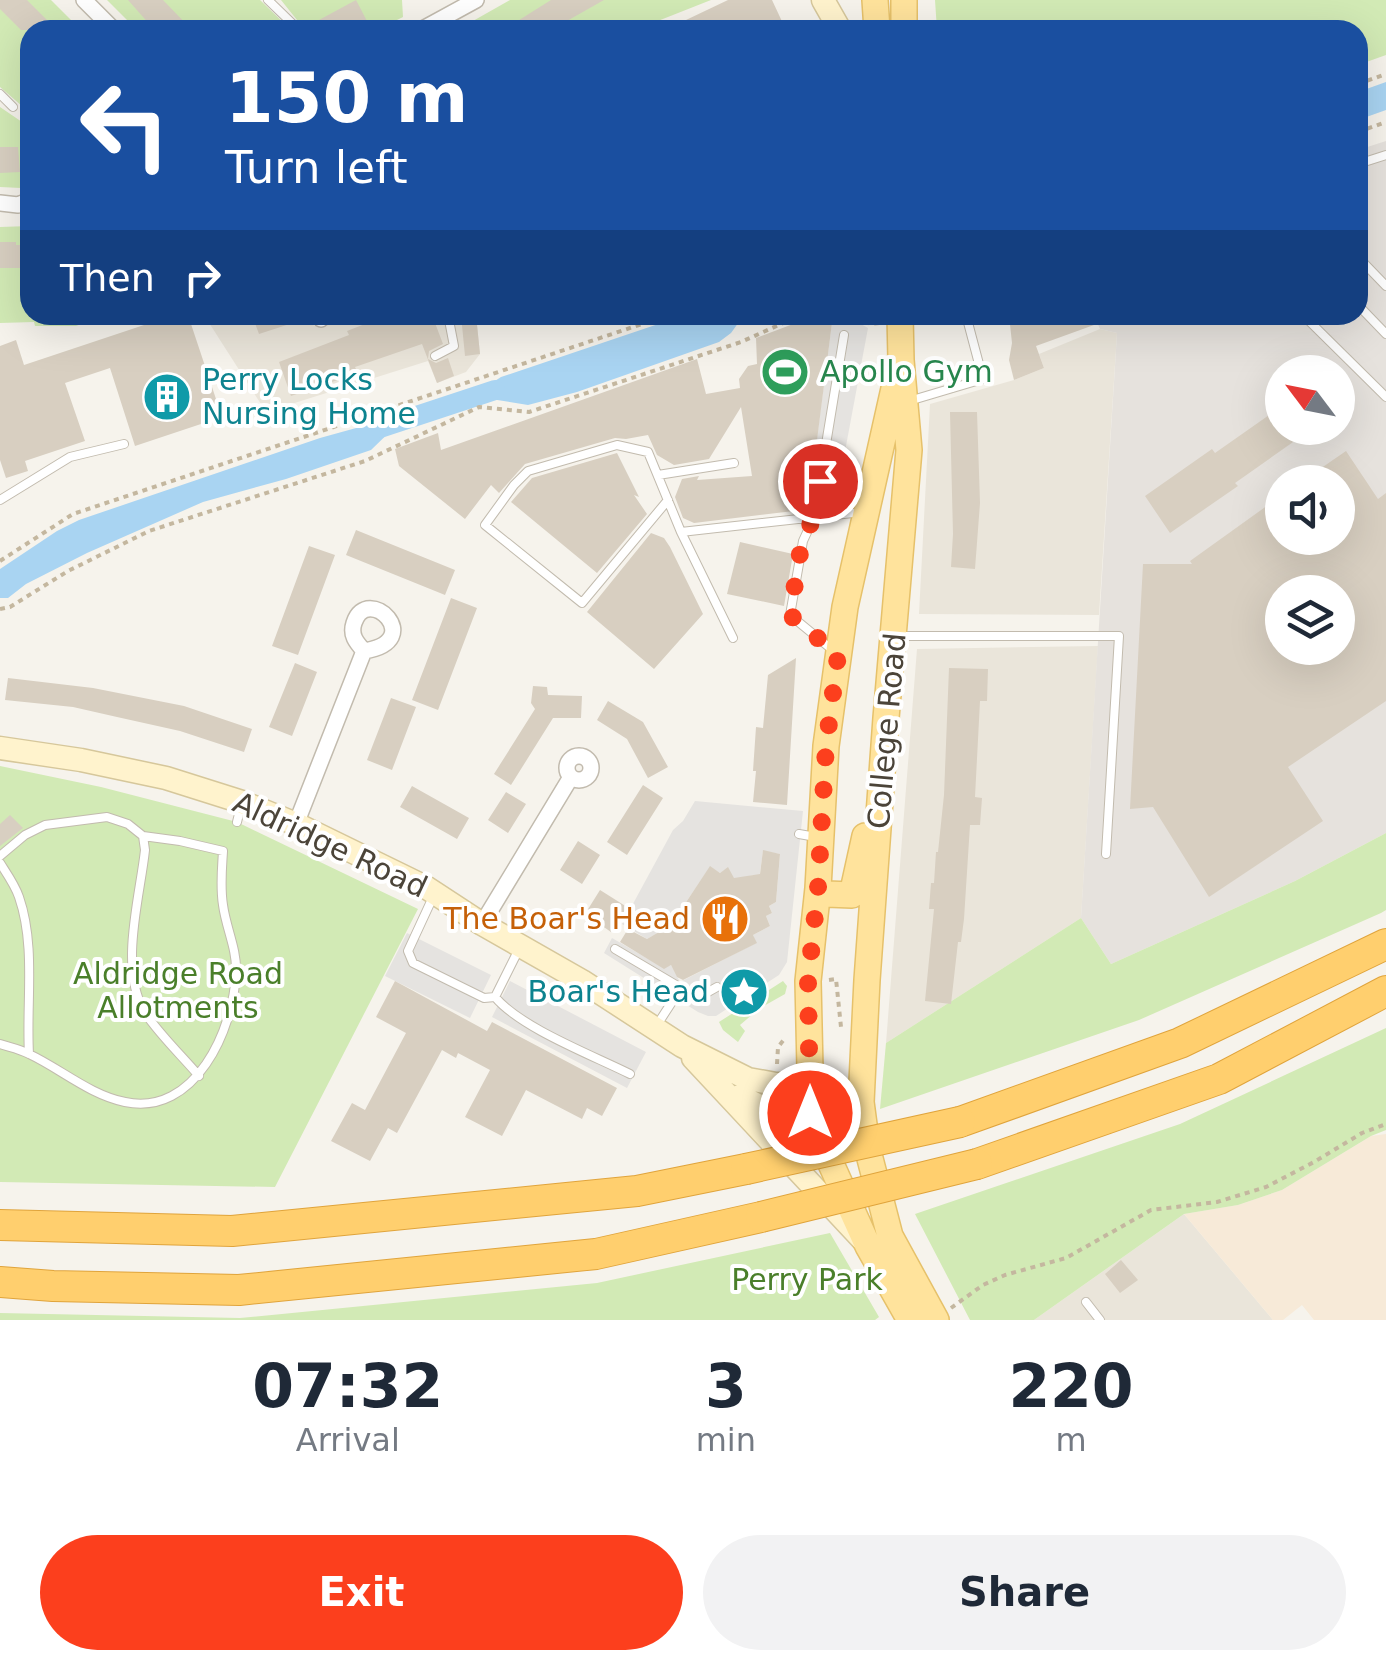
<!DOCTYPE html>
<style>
body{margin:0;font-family:"DejaVu Sans",sans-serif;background:#f2f2f3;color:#1f2937;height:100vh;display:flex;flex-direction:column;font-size:38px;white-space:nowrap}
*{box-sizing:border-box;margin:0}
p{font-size:32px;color:#747a83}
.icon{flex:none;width:55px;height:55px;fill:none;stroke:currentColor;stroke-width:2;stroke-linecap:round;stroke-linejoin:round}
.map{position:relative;height:1320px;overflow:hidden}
.panel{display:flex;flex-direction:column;background:#fff;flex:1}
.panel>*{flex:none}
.hud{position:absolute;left:20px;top:20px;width:1348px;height:305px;border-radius:30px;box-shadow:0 10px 40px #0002;background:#1a4fa0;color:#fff;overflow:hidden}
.needle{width:65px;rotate:302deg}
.tools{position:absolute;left:1265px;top:355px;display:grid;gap:20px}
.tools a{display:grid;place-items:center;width:90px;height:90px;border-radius:50%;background:#fff;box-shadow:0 10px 40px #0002;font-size:50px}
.pin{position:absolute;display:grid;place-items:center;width:85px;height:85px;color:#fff;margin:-42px;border:5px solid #fff;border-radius:50%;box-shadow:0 2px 10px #0007}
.me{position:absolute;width:110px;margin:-55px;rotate:0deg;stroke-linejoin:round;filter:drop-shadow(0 0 8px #0008)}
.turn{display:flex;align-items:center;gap:35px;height:210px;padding:0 40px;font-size:45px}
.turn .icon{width:130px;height:130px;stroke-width:2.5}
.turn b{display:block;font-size:70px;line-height:85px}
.then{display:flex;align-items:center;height:95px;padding:0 40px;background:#0003;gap:20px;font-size:38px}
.eta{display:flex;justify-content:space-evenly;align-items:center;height:170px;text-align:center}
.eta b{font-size:60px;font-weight:700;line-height:70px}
.action{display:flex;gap:20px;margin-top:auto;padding:20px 40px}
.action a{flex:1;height:115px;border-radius:60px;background:#fc3f1d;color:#fff;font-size:40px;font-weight:700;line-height:115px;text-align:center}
.action a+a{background:#f2f2f3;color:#1f2937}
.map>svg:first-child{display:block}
.residential{fill:#eae5da}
.commercial{fill:#f7ead8}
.industrial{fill:#e6e2dd;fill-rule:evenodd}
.green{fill:#d2eab5}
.parking{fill:#e5e3e0}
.water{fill:#a9d4f2}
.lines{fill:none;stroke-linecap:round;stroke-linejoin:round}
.canal{stroke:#a9d4f2;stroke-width:20}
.building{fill:#d8cfc1;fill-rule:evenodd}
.lane-casing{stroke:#c2bbae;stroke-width:10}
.street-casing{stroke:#c2bbae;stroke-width:18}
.secondary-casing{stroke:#d6c79b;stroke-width:25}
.primary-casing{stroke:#e6c16a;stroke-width:28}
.highway-casing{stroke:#e0a43c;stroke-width:32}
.path{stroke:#c4b79f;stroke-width:4;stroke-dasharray:5 5;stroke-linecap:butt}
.lane{stroke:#fff;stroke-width:8}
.street{stroke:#fff;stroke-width:15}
.secondary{stroke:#fff3cd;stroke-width:22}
.primary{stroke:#ffe39c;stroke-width:25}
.highway{stroke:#ffcf6e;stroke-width:30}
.highway-bridge-casing{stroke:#e0a43c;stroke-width:32;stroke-linecap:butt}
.highway-bridge{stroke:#ffcf6e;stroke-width:30}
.route{stroke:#fc3f1d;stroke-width:18;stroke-dasharray:0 32.4}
.labels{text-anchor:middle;stroke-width:8;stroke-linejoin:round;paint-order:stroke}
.leisure-label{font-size:30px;fill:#27864d;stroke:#fff;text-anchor:start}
.culture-label{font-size:30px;fill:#0d838f;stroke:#fff;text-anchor:start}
.street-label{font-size:30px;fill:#4b4439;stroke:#fff}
.food-label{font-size:30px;fill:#c56008;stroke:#fff;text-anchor:end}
.park-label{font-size:30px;fill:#4a7f2a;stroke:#fff}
</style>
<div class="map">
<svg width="1386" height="1320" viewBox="0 0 1386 1320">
<rect width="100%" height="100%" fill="#f6f3ec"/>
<!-- residential -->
<path class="residential" d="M204,315H309L314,326L329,320L328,315H476L480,354L466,372L437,383L428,361L266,412Z
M1100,329L1117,333L1099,615L919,614L930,404L1014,380L1044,368L1039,354Z
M1098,646L1081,918L886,1043L917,649Z
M1184,1214L1273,1320H1034Z"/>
<!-- commercial -->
<path class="commercial" d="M1386,1134V1320H1314L1302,1305L1283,1320H1273L1184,1214L1238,1205L1282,1190L1371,1136Z"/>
<!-- industrial -->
<path class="industrial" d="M1386,141V833L1295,881L1111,964L1081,918L1117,333L1100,329L1094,315H1358V150ZM1282,372H1338V428H1282ZM1282,482H1338V538H1282ZM1282,592H1338V648H1282Z"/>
<!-- green -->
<path class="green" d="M0,0H51L81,30H30V113L0,87Z
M107,0H260L291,30H137Z
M281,0H402L403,17L377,30H305Z
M510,0H711L635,30H457Z
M935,0H1386V55L1358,65V30H937Z
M0,107L22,122L30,114V185L21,188L0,187Z
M30,226V315H107L76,326H35L34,322L0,323V227Z
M0,766L101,787L237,822L418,909L275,1187L0,1182Z
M1386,833V910L1381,913L1139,1020L880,1109L886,1043L1081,918L1111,964L1295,881Z
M783,981L787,986L785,994L760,1008L740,1025L745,1031L738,1042L723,1030L719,1022Z
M1386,1028V1130L1371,1136L1282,1190L1238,1205L1184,1214L1034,1320H970L915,1214L1180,1124Z
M830,1233L879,1317L875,1320H0V1313L240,1318L597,1283Z"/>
<!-- parking -->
<path class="parking" d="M833,315H845L868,328L835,505L808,506Z
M695,801L803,811L787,962L779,975L716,1016H708L698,1012L604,953L612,938L664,968L671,965L680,982L756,943L753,935L770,926L766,916L772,913L769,906L776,902L780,854L763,851L759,880L754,875L745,877L736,883L728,868L720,873L710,867L678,914L686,923H676L647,939L622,924L673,830L683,821Z
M407,933L491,975L470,1018L385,976Z
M510,981L646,1052L627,1088L492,1017Z"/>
<!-- water -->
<path class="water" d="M1386,82V110L1358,120V92Z
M685,315H744L731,333L719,342L577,392L528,405L472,396L501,377Z
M403,419L371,450L286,479L203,502L87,553L26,584L8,598H0V569L57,531L79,520L320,438L385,420Z"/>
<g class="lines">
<!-- canal -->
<path class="canal" d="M380,428L495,390"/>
</g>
<!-- building -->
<path class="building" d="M0,0H27L57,30H21L0,9Z
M128,0H163L192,30H158L153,24L151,26Z
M356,0L367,21L351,30H306V27Z
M551,0H604L551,30H503Z
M728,0H772L786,30H665Z
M0,147H18L20,172L0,173Z
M0,242H16V245H24V268H0Z
M174,315H188L222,417L135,446L110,368L65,383L85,441L25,461L28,471L6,478L0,460V346L16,340L24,365Z
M252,315H307L308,318L259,334Z
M388,315H432L443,344L429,351L428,359L436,363L448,358L454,376L437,383L422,344L355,367L358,373L291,396L279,362L349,335L347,331Z
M461,315H476L480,354L465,356Z
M817,315H833L812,479L802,510L694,523L683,518L675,497L682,479L699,476L697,480L752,476L741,407L709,459L674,465L657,455L648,435L626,439L615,438L525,464L499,493L491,485L465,519L399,466L395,449L438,433L441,450L697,359L706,394L740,388L739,379L748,366L757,364L756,338Z
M1009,315H1116V317L1036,346L1044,368L1014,380L1009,360L1012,343Z
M1282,406V428H1313L1235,483L1238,486L1170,533L1145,496L1212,449L1215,453Z
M950,412H977L980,503L975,569L951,567L953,534Z
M1346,451L1378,499L1386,493V701L1288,767L1323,821L1209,897L1153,807L1130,809L1143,564H1192L1190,561L1282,495V538H1338V482H1301ZM1282,592H1338V648H1282Z
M617,453L639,497L634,495L647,514L597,573L511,502L532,478Z
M356,530L455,570L445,595L346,555Z
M651,533L664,538L670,547L703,614L654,669L587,612Z
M740,542L793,554L784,606L727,594Z
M309,546L335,555L298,655L272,646Z
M451,598L477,608L438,710L412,700Z
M796,658L787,805L753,802L756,771H753L756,727L763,728L768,675Z
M295,663L317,672L292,736L269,727Z
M949,668L988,669L987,701H980L975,797L982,798L980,825H970L964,919L961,942H958L951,1004L925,1001L934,909H929L931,883H934L936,852H938L944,795Z
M8,678L93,688L184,706L252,729L244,752L180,731L117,717L73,707L5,700Z
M533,686L547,687L548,695L582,696L581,718H553L511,785L494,774L535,709L531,703Z
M391,698L416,707L392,770L367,760Z
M608,701L643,722L668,767L648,778L627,739L597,720Z
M643,785L663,798L627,855L607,842Z
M412,786L469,818L457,839L400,807Z
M506,792L526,804L508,833L488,820Z
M10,815L23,828L0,846V824Z
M578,841L600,855L582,884L560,870Z
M763,850L780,854L776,902L769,906L772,913L766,916L770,926L753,935L757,943L683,980L677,977L671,965L664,969L620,942L628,929L647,939L671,925L710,866L720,873L728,867L734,878L760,874Z
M600,890L627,907L611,932L585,914Z
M395,981L487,1031L492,1022L617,1088L602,1116L587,1108L582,1119L526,1090L502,1136L465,1117L490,1070L458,1053L456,1058L442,1050L397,1133L388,1128L370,1161L331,1141L352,1103L365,1110L406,1033L376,1017Z
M1121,1260L1138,1280L1120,1293L1105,1274Z"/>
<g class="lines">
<!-- lane casing -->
<g class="lane-casing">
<path id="lane" d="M268,0L299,30
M0,94L13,107
M1358,164L1386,155
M1358,257L1386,286
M1358,305L1386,334
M1303,315L1386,397
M907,320L927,315
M435,356L454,346L448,315
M909,401L983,379L966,315
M658,475L734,463
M0,500L70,457L124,444
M668,500L582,603L485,525L514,485L528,471L617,445L648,452L681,532L862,512
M681,532L733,638
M899,636H1119L1106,854
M835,652L790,615L803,541L814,517L844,335
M237,822L241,806
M799,834L816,837
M143,836L145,850C140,897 119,967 144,1011C156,1031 183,1057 199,1076
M0,856L25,835L45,825L107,817L128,824L143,836L180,841L223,851C222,869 220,886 223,905C226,928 237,949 236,972C234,1029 195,1117 125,1102C90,1095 61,1069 29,1054C20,1049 9,1047 0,1044
M0,863C7,874 15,885 19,897C36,946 26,1003 29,1054
M433,897L408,951L413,963L484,998L495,997L519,949
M615,949L681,988L657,1025
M681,988L701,996L717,987
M495,997C521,1028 592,1055 630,1074
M1086,1302L1100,1320"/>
</g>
<!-- street casing -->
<g class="street-casing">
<path id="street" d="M84,0L114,30
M421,30L476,0
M0,203L18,205L30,200
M319,315L321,319
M567 768a12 12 0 1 1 24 0a12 12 0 1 1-24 0Z
M296,824L364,651C356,642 350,635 354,623C367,582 428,641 364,651
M482,924L571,777"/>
</g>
<!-- secondary casing -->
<g class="secondary-casing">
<path id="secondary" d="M823,0L840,30
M0,748L81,760L166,778L242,802L296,824L427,888L482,924L582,981L682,1046L748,1079L776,1084H811L861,1102
M693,1058L862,1239
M740,1096L777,1115L811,1113L861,1102"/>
</g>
<!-- primary casing -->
<g class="primary-casing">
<path id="primary" d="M875,0L877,30
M904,30V0
M900,315L901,360L909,450L886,718L867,980L861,1102L867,1147L890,1236L936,1320
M895,384L845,607L826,746L818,888L808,981L811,1113L818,1135L868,1246L910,1320
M818,888L827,894L852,895L865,836"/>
</g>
<!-- highway casing -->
<g class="highway-casing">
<path id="highway" d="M960,1122L1180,1043L1386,944
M977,1164L1219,1079L1386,991
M0,1225L232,1231L637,1191L746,1169
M0,1282L53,1286L239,1290L596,1254L761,1217"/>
</g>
<!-- path -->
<path class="path" d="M1358,84L1386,74
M1358,132L1386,122
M857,315L870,324L880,323
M0,561L73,514L669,315
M0,609L10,607L68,571L149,531L365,461L479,407L529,412L741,342L801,315
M829,980L836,979L841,1027
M777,1064L778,1047L786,1037
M951,1308L983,1285L1005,1275L1066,1258L1151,1210L1217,1202L1266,1187L1314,1162L1362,1133L1386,1124"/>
<!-- lane -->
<use href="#lane" class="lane"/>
<!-- street -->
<use href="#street" class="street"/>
<!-- secondary -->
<use href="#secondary" class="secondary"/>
<!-- primary -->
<use href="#primary" class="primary"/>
<!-- highway -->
<use href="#highway" class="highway"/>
<!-- highway-bridge casing -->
<g class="highway-bridge-casing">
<path id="highway-bridge" d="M746,1169L960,1122
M761,1217L977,1164"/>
</g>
<!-- highway-bridge -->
<use href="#highway-bridge" class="highway-bridge"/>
</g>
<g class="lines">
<!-- route -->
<path class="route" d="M810,1113L808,981L818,888L826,746L838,655L790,615L802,541L814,517L820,481"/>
</g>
<!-- icons -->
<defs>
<g id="stadium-disc" transform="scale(2.5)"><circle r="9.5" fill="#2e9e5b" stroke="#fff"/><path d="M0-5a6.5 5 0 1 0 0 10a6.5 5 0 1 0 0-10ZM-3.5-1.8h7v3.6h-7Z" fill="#fff"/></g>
<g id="building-disc" transform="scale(2.5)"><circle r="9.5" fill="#0f9aa8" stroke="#fff"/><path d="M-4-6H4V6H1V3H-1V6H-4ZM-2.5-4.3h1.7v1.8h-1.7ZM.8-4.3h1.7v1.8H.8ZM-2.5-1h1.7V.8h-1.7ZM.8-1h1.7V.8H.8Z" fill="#fff"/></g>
<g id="restaurant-disc" transform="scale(2.5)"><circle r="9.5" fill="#e8710a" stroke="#fff"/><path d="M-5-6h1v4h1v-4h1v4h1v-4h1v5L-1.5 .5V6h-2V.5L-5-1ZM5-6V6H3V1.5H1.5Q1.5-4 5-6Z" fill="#fff"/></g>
<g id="sight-disc" transform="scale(2.5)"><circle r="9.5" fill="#0f9aa8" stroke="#fff"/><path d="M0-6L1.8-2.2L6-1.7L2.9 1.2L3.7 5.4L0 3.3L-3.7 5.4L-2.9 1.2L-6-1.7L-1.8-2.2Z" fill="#fff"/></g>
</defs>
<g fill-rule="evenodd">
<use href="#stadium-disc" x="785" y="372"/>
<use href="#building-disc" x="167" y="397"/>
<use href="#restaurant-disc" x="725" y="919"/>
<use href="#sight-disc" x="744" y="992"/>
</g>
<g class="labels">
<!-- leisure labels -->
<g class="leisure-label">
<text x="820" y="382">Apollo Gym</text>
</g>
<!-- culture labels -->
<g class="culture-label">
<text x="202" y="390">Perry Locks<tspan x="202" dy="34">Nursing Home</tspan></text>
<text x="709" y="1002" text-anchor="end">Boar's Head</text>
</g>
<!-- street labels -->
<g class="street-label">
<text transform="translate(887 731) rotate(-85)" y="10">College Road</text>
<text transform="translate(330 845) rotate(25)" y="10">Aldridge Road</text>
</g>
<!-- food labels -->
<g class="food-label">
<text x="690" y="929">The Boar's Head</text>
</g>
<!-- park labels -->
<g class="park-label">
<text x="178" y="984">Aldridge Road<tspan x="178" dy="34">Allotments</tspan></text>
<text x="807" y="1290">Perry Park</text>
</g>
</g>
</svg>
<div class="tools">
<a><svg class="needle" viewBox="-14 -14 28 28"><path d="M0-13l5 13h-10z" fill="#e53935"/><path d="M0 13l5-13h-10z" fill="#747a83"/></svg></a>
<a><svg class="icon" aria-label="sound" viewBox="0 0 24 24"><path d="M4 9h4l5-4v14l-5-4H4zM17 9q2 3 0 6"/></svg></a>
<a><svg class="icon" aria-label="layers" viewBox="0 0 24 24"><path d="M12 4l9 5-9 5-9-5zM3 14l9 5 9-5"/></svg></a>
</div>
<div class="pin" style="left:820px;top:481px;background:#d93025"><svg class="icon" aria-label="arrive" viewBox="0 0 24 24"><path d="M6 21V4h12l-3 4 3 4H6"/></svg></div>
<svg class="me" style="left:810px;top:1113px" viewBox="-20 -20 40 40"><circle r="17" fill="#fc3f1d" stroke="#fff" stroke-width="3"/><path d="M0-11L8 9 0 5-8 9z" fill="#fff"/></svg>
<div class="hud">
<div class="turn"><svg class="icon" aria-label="left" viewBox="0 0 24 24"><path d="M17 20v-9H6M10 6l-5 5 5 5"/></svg><div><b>150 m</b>Turn left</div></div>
<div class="then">Then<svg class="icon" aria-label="right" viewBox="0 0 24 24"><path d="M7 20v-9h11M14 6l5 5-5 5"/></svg></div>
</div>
</div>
<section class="panel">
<div class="eta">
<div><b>07:32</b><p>Arrival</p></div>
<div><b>3</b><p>min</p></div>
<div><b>220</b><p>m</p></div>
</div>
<div class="action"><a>Exit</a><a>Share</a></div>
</section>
